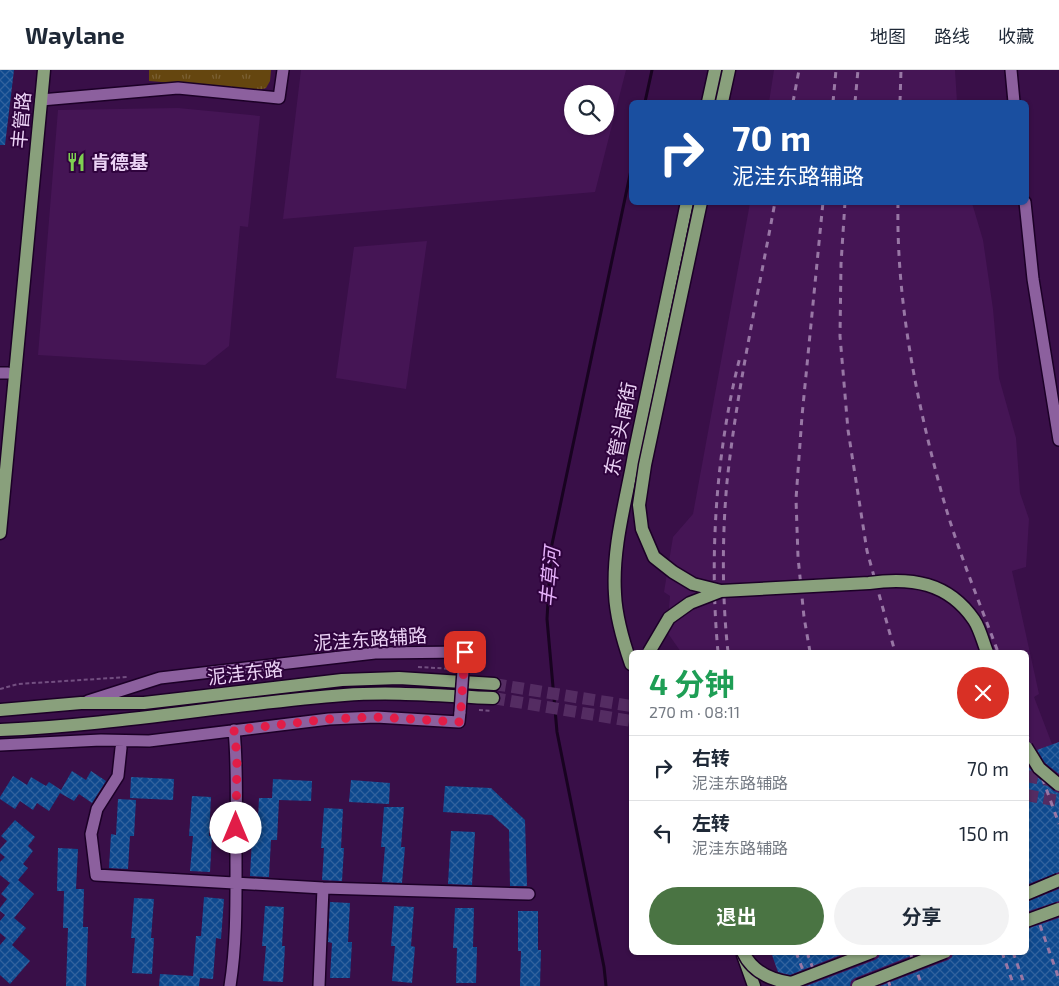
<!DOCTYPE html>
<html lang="zh">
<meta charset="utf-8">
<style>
body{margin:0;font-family:"Exo 2","Noto Sans SC",sans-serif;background:#f2f2f3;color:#1f2937;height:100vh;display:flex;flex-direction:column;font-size:19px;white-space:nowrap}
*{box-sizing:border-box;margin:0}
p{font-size:16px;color:#747a83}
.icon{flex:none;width:28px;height:28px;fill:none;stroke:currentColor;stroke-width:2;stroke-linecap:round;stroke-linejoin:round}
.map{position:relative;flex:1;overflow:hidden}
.sheet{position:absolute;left:629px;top:580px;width:400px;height:305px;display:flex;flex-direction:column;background:#fff;border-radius:8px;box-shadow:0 1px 4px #0004}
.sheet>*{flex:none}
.guide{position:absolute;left:629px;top:30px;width:400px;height:105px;border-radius:8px;box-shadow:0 1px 4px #0004;background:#1a4fa0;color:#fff;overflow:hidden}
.fabs{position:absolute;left:564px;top:15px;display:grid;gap:10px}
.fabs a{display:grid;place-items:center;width:50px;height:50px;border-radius:50%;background:#fff;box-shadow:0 1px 4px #0004;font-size:25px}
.pin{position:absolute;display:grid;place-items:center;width:42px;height:42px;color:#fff;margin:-21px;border-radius:10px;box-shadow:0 2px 8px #0006}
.me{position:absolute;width:55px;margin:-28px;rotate:0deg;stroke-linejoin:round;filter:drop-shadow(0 0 4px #0008)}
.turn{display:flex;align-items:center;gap:18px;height:105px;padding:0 20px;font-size:22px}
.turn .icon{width:65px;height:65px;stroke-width:2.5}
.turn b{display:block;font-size:35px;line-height:42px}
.round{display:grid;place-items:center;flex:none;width:52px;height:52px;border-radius:26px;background:#f2f2f3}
.overview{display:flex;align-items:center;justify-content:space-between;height:85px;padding:0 20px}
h1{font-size:30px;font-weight:700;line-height:38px;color:#1e9e55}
.button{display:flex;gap:10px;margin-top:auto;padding:10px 20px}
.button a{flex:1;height:58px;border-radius:30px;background:#4a7443;color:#fff;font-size:20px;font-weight:700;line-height:58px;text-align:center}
.button a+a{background:#f2f2f3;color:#1f2937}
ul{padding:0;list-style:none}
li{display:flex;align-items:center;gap:15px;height:65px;padding:0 20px;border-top:1px solid #e0e1e3}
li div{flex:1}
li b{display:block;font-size:19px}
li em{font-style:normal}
header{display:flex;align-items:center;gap:30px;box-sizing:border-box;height:70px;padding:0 25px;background:#fff;border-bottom:1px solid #e0e1e3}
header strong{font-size:24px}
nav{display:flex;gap:28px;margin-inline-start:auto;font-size:18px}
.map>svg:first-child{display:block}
.built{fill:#451555;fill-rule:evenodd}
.park{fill:url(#park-tufts)}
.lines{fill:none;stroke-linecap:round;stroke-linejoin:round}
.stream{stroke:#180320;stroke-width:3}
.building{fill:url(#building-cross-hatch)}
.major-tunnel{stroke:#542c62;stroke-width:12;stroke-dasharray:12 6;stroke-linecap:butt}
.minor-casing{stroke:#1c0027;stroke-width:14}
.major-casing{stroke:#1c0027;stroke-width:15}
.path{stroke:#734f81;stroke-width:2;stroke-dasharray:4 2.5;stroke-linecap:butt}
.minor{stroke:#8c609e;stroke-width:11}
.major{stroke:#89a07c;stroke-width:12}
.rail{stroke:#9877a5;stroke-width:3;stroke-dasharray:6 6;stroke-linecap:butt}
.minor-bridge-casing{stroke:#1c0027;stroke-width:14;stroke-linecap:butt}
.major-bridge-casing{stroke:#1c0027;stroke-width:15;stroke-linecap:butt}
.minor-bridge{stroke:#8c609e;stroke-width:11}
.major-bridge{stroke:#89a07c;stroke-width:12}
.route{stroke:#e11d48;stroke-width:9;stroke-dasharray:0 16.2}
.labels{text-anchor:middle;stroke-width:4;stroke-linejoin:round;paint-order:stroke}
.street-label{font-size:19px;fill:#ebd2f5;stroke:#2f033d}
.poi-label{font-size:19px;font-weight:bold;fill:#ebd2f5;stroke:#2f033d;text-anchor:start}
.water-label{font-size:20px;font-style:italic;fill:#e4b0f9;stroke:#2f033d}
</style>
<header>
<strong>Waylane</strong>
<nav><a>地图</a><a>路线</a><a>收藏</a></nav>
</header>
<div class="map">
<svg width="1059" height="916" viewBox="0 0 1059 916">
<defs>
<pattern id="park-tufts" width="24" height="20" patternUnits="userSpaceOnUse" patternTransform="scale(1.25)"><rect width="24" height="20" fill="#65460f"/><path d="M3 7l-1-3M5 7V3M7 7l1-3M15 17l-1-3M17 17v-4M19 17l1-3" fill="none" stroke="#7b6033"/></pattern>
<pattern id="building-cross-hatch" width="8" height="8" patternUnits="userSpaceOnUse" patternTransform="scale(1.25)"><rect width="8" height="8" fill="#0e498e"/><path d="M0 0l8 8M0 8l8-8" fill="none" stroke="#31629e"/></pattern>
</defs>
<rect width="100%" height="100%" fill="#390f48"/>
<!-- built -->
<path class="built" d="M301,0H626L595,122L283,149ZM572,24H605V56H572Z
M774,0H955L957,32H769Z
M178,38L260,46L248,157L240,156L229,276L205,295L38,285L58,40Z
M750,133H972L983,170L993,239L999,308L1016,368L1020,423L1029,449L1026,497L1012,501L1039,624L1034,627L1052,674L1059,672V916H783L771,883L1026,882V582H681L667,562L670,526L664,522L673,467L693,444Z
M427,171L406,319L336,308L354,177Z"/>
<!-- park -->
<path class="park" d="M149,0H271L270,11L266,18L259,20L149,11Z"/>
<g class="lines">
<!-- stream -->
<path class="stream" d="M645,32L652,0
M606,916L604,897L557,662L547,549L551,479L631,100"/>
</g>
<!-- building -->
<path class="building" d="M0,0H14L5,75H0Z
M1059,672V704L1045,693L1037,680Z
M1026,693L1034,704L1054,721L1059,723V802L1026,815Z
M72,701L86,710L91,701L106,711L92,733L79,724L74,731L60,723L49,741L37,733L33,740L20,731L15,739L0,729V727L13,706L27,715L31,707L46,716L49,712L61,720Z
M131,707L174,709L173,730L130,728Z
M273,709L312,711L311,731L279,730L277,770H271L269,807L250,806L252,768H257L259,728H272Z
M351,710L390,713L389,734L349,732Z
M445,716L491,718L525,750L527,816H510L509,760L492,745L443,742Z
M192,726L211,727L209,766H212L210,802L190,801L193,766H189Z
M118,729L136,730L134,766H130L128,799L109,798L111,764L116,765Z
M384,737H404L401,777H405L402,813L382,812L385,777H381Z
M324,738L343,739L341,778H344L342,811L322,810L324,778H321Z
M15,750L35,767L28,776L33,781L23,794L28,798L18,810L34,824L14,848L26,858L12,875L30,891L10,914L0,905V875L6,868L0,863V851L5,845L0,841V838L7,829L1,824L10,813L0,805V792L5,787L0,783V779L7,771L1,766Z
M451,761L475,762L472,815L448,814Z
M58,778L78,779L76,819H84L83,857H88L86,916H66L68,858H63L64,821H57Z
M1059,819V831L1026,842V832Z
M204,827L224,829L221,869L216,868L213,909L200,908L199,916H159L160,904L193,906L196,866H201Z
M134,828L154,829L151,868H154L152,904L132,903L135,868H131Z
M330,832L350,833L348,872H352L350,908H330L332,873L328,872Z
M265,836L284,837L282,876H285L283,912L263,911L266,876H262Z
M394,836L414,837L411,876L415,877L412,913L392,911L395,876H391Z
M455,838H474L473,877H477L476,913H456L457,878H453Z
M518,841H538V880H541L540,916H520L521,881H518Z
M1059,848V916H880L948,890L952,887L953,882H1026V859Z
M771,882H848L790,905L778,902Z
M880,882H921L855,908L851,911L850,916H806L875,890L879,887Z"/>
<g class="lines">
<!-- major-tunnel -->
<path class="major-tunnel" d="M494,614L631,636
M493,628L631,651
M1026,706L1059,712
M1026,725L1059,731"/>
<!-- minor casing -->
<g class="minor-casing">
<path id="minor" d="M1011,0L1014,32
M41,30L178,18L279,28L283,0
M1025,132L1033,209L1059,370
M0,303H8
M88,631L160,608L375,583L465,582L464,587
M0,675L101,670L149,671L329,649L376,647L459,652L460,642
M121,678L118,706L97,739L91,764L96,805L323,818L529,824
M230,916C237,872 236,827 236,783C236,742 238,701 234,660
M319,916L323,818"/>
</g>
<!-- major casing -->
<g class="major-casing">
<path id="major" d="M708,32L715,0
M722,32L729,0
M0,463L44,0
M631,594C623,571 616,548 615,524C612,477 626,431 634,385C651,301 669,217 687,132
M0,640L81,633H144L342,610L399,608L494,614
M0,660C116,655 229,634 344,625C394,621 444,626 493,628
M743,885L754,916"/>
</g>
<!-- path -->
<path class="path" d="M418,597L453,599
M0,619L18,614L128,607
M479,640L492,641"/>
<!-- minor -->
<use href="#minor" class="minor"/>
<!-- major -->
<use href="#major" class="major"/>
<!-- rail -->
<path class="rail" d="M793,32L799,0
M833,32L836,0
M855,32L858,0
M900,32L901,0
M845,132L841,194L840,266L848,360L867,481L895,582
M898,132C896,231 917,334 943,428C958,481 979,531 998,582
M718,582C709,487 716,380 740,287
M728,582C722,528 722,467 727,412C737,318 758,225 775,132
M810,582L804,547L798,487L796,429L802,346L823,132
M1026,663L1059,754
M1040,855L1059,909
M796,882L809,916
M807,882L819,916
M910,882L922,916
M1002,882L1014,916
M1013,882L1025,916
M888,910L890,916
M878,914V916"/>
<!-- minor-bridge casing -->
<g class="minor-bridge-casing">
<path id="minor-bridge" d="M460,642L464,587"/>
</g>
<!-- major-bridge casing -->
<g class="major-bridge-casing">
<path id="major-bridge" d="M701,132L645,395L639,435L642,459L654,487L673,502L693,514L721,521
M649,582L669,548L690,533L721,521L869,513C911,507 948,512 974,550C980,559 983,572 987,582
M1026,677L1039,698L1059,715
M1026,824L1059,810
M1026,851L1059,839
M743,882C752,902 771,910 791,913L872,882
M858,916L945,882"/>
</g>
<!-- minor-bridge -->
<use href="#minor-bridge" class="minor-bridge"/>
<!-- major-bridge -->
<use href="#major-bridge" class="major-bridge"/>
</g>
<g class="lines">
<!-- route -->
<path class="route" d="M236,758L237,686L234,660L329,649L376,647L460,652L465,582"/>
</g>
<!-- icons -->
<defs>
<g id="restaurant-bare" transform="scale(1.5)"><path d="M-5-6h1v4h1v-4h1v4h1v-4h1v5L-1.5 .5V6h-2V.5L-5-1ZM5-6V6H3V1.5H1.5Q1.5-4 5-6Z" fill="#7fd052" stroke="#2f033d" stroke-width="2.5" paint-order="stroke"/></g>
</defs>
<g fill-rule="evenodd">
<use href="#restaurant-bare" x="76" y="92"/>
</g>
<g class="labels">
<!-- street labels -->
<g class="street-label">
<text transform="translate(21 50) rotate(-85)" y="7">丰管路</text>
<text transform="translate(620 359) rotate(-79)" y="7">东管头南街</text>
<text transform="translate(370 569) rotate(-4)" y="7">泥洼东路辅路</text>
<text transform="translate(245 603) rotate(-7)" y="7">泥洼东路</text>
</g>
<!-- poi labels -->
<g class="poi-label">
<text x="91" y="99">肯德基</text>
</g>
<!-- water labels -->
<g class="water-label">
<text transform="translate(550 507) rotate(-85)" y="7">丰草河</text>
</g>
</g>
</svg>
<div class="fabs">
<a><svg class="icon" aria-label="search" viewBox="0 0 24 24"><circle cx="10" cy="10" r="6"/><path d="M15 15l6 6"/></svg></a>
</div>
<div class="pin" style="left:465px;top:582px;background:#d93025"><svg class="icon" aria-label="arrive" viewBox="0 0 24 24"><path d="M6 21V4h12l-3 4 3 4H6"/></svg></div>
<svg class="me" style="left:236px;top:758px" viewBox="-20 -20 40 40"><circle r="19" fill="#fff"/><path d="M0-13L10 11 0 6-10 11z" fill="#e11d48"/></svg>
<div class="guide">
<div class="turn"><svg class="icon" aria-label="right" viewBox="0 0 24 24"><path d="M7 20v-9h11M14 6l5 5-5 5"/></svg><div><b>70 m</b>泥洼东路辅路</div></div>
</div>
<section class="sheet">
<div class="overview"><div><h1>4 分钟</h1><p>270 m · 08:11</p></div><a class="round" style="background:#d93025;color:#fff"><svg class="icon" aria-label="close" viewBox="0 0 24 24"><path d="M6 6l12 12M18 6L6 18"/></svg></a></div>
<ul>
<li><svg class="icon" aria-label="right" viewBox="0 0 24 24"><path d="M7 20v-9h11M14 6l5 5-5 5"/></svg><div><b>右转</b><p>泥洼东路辅路</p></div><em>70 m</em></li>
<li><svg class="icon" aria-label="left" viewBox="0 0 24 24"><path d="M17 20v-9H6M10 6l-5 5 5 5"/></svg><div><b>左转</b><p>泥洼东路辅路</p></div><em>150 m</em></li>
</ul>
<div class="button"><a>退出</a><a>分享</a></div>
</section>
</div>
